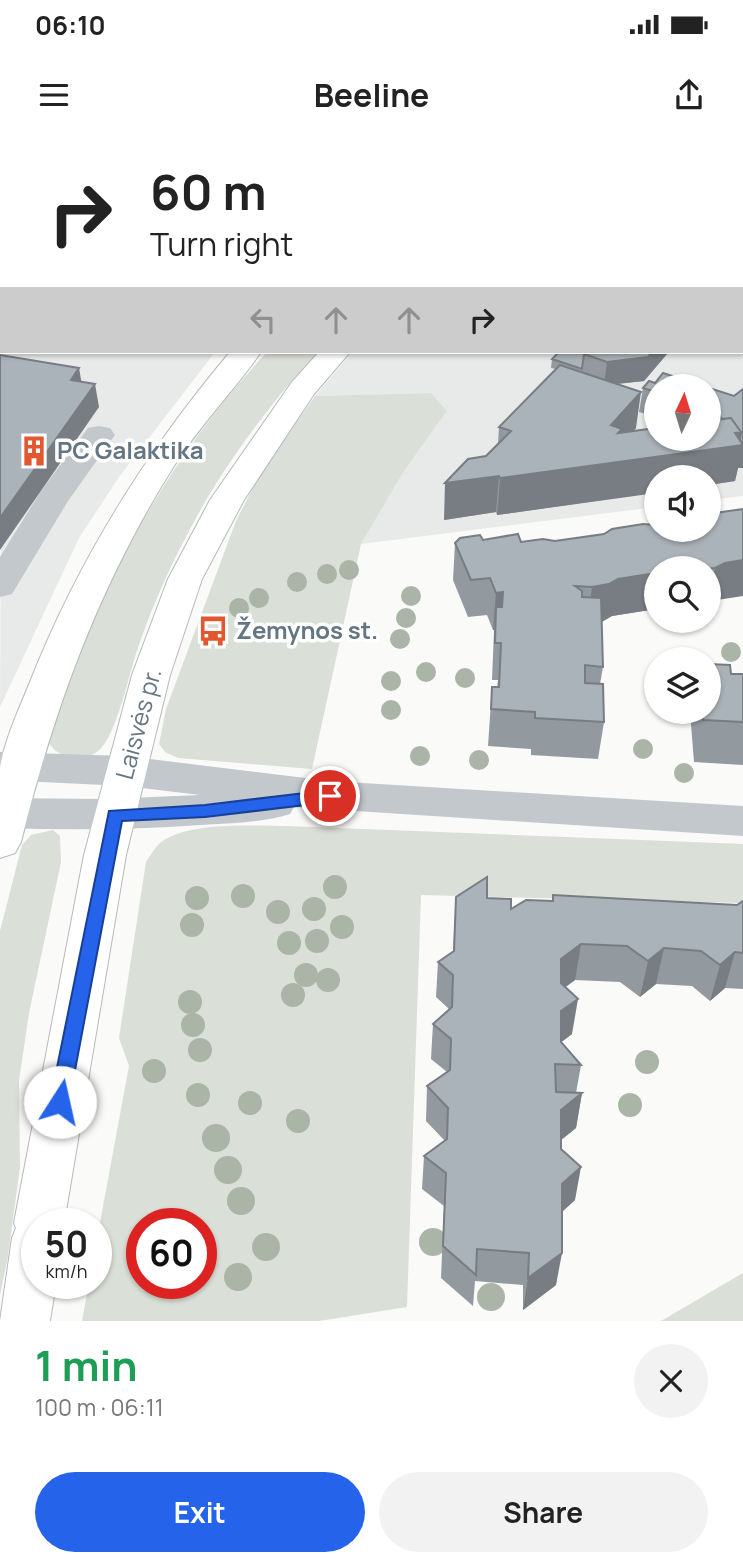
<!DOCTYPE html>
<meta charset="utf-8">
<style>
body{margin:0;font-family:Manrope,sans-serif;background:#f2f2f2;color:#222;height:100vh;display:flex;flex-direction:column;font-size:26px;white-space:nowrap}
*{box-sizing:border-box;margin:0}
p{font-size:23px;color:#767676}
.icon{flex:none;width:38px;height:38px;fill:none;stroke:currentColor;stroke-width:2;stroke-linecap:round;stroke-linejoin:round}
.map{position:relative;height:1181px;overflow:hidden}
.drawer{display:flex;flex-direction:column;background:#fff;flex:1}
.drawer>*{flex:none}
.banner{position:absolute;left:0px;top:0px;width:744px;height:214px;box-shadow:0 2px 5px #0004;background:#fff;color:#222;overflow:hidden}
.needle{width:46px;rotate:4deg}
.tools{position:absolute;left:644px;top:234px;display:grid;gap:14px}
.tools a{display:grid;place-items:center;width:77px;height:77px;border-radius:50%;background:#fff;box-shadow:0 2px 5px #0004;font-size:35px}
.speed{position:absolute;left:21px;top:1068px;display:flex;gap:14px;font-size:35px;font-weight:700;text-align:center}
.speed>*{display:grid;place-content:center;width:91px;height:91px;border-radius:50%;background:#fff;box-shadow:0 2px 5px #0004;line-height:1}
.speed small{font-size:18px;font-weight:400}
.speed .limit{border:10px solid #d22;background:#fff;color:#111}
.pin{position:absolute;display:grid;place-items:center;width:60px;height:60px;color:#fff;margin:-30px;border:4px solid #fff;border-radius:50%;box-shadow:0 2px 7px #0007}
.me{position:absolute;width:77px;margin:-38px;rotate:10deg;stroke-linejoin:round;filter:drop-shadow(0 0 5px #0008)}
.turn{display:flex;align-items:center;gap:24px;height:147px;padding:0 35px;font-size:32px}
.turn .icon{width:91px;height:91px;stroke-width:2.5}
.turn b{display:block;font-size:49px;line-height:60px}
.lanes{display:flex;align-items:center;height:66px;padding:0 35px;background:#0003;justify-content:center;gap:35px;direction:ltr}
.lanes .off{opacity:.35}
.round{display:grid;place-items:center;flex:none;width:74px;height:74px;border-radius:37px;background:#f2f2f2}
.overview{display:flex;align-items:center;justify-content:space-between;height:119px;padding:0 35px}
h1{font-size:42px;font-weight:700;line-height:52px;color:#1e9e55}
.button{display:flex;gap:14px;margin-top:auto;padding:14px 35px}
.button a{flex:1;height:80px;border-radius:42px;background:#2563eb;color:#fff;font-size:28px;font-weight:700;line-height:80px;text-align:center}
.button a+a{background:#f2f2f2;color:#222}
.status{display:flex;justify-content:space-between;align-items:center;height:49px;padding:0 35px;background:#fff;direction:ltr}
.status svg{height:19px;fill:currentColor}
header{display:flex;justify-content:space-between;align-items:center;height:91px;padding:0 35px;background:#fff;font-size:32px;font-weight:700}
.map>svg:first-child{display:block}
.built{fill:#e8e9e9;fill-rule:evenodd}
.green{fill:#dadfd7;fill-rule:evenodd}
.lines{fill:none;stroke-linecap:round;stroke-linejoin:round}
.major-casing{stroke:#b5babe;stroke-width:2}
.minor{fill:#c3c8cc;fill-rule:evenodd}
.major{fill:#fff;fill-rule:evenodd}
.tree{fill:#aab4a7}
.wall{fill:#929a9f}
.shaded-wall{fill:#777d82}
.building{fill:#aab3b9;stroke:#777d82;stroke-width:2}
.route{fill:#2563eb;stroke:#184099;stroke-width:2}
.labels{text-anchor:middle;stroke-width:7;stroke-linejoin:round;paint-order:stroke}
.poi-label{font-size:24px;font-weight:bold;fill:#657683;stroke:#fff;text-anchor:start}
.street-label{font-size:24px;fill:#657683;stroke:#fff}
</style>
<div class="status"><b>06:10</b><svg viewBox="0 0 49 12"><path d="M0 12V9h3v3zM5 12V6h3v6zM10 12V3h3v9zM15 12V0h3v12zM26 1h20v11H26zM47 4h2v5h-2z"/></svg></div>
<header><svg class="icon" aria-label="menu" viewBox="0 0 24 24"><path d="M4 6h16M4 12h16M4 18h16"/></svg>Beeline<svg class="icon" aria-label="share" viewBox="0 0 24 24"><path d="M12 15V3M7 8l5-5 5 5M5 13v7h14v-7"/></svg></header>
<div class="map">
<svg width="743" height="1181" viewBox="0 0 743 1181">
<rect width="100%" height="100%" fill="#fafaf8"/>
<!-- built -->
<path class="built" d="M678,0H743V356L709,360V338H656V367L361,404L404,331L447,271L430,253L315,256L352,212H742V2H673ZM656,247H709V299H656Z
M2,187V212H215L119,337L79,398L0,567Z"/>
<!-- green -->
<path class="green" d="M267,212H318C274,258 225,324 195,380C174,418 154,461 140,502C130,527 118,595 98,611C81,624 59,619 48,602C95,454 161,326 267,212Z
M431,253L447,271L404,331L361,404L312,629L178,618L165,612L159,604L166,569L236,381L261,332L315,256Z
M287,686L743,704V763L421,755L407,1167L319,1181H82L89,1143H96V1104L129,926L119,898L146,722C150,716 154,709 159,704C186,681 252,686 287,686ZM142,1083H201V1143H142Z
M53,690L60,696L61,722L29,873L19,941L20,1027L8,1116L0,1155V791L22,705L31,695Z
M743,1133V1181H661Z"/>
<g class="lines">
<!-- major casing -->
<g class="major-casing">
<path id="major" d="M541,0H567L540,2Z
M617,0H645L616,2Z
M230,212H261C234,251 200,285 174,326C100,443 54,568 21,702L15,713L0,718C0,689 0,656 0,627C5,599 19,569 30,542C78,420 146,312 230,212Z
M319,212H350L314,254L244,360L202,439L170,535L126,715L64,1083H37V1143H56L50,1181H0L12,1098L16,1088L14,1083L84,715L132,535L168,439L210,360L292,242Z"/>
</g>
<!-- minor -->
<path class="minor" d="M99,286L110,288L115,295L68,361L12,454L0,457V417L41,351L88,288Z
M0,612L125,616L330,641L743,666V696L294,667L290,674C262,683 229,683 200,685C133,690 67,690 0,688V658L104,659L200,655L125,646L0,640Z"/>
<!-- major -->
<use href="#major" class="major"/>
</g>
<!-- trees -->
<g class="tree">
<circle cx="349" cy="430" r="10"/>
<circle cx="327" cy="434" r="10"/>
<circle cx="297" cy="442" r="10"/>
<circle cx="411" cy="456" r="10"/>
<circle cx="259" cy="458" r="10"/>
<circle cx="239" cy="468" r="10"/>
<circle cx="406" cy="478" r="10"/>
<circle cx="400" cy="499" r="10"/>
<circle cx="731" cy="512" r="10"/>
<circle cx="426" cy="532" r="10"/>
<circle cx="465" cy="538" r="10"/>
<circle cx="391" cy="541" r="10"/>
<circle cx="391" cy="570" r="10"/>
<circle cx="643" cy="609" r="10"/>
<circle cx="420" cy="616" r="10"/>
<circle cx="479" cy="620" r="10"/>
<circle cx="684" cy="633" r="10"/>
<circle cx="335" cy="747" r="12"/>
<circle cx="243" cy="756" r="12"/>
<circle cx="197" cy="758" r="12"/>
<circle cx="314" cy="769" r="12"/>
<circle cx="278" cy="772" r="12"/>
<circle cx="192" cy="785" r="12"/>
<circle cx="342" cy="787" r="12"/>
<circle cx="317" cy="801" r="12"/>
<circle cx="289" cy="803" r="12"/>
<circle cx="306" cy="835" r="12"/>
<circle cx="328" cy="840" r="12"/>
<circle cx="293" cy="855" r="12"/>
<circle cx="190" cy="862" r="12"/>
<circle cx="193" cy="885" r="12"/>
<circle cx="200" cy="910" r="12"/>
<circle cx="647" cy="922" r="12"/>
<circle cx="154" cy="931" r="12"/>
<circle cx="198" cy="955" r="12"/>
<circle cx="250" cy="963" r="12"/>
<circle cx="630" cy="965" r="12"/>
<circle cx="298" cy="981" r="12"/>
<circle cx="216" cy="998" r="14"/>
<circle cx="228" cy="1030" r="14"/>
<circle cx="241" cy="1061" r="14"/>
<circle cx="433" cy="1102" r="14"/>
<circle cx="266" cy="1107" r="14"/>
<circle cx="238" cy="1137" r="14"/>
<circle cx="491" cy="1157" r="14"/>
</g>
<!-- wall -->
<path class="wall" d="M0,0L2,2V27H0Z
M743,13V50L742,49Z
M742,121H743V215L739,212H742Z
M559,212H676L667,214L644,241L618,244L636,288L633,291L709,299V248L734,256L743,249V328H738L735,341L497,375L496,372L444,380L486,316L498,304L499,287L556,229L551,228L552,219Z
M655,243L656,247V277L639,272L643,248Z
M715,373L717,460L709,464V429H656V469L612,476L602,482L603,527L600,544L604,582L598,619L531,615V609L488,606L492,547H497L498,540H492L494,490H493L487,475L468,477L453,440L455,403L483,400L521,402L555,401L709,390Z
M731,534H743V625L694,622L690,572H709Z
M553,755L737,765L743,761V849L725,848L710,861L692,846L656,844L640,857L620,842L575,840L565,847L572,894L561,902L581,925L576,953H582L576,988L561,1000V1009L575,1060L562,1072L556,1145L523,1170V1145L475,1141L473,1166L441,1138L444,1066L422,1049L424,1016L445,1001L426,981L427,946L447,932L431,919L433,884L449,869L436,857L438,822L453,811L456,757L487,758L511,769L552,761Z"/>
<!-- shaded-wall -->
<path class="shaded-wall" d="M139,0H175L173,2H136Z
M652,212H676L667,214L644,241L604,245L607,222Z
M79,228L83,251L71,240Z
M95,244L99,267L0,410V378Z
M641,252L636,288L619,307L741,292L743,304V328H738L735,341L709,345V338H656V353L497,375L500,338L611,285Z
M499,336L496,372L444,380L445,343Z
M743,420V456L717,460L709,464V459L715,428L725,423Z
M656,433V469L612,476L603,481L587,484L592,447L618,439Z
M503,452L500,489L496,467L494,490H493L496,453Z
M581,804L575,840L555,855L561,819Z
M664,808L656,844L640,857L648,821Z
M735,812L725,848L710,861L720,825Z
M578,859L572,894L555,907L561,871Z
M582,953L576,988L556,1004L561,970Z
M581,1027L575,1060L556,1077L562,1044Z
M562,1113L556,1145L523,1170L528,1138Z"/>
<!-- building -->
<path class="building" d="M0,0H139L136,2H2V7L0,6Z
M742,121H743V188L742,187Z
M559,212H586L584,214L582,229L552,219Z
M586,212H652L648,217L607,222L584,214Z
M0,215L79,228L71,240L95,244L0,378Z
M560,225L641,252L611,285L622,289L618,293L656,288V299H709V281L731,278L741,292L735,293L743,305L500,338L499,336L445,343L468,319L486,316L511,291L499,287Z
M663,233L706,247H656V252L643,248L649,241L655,243Z
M709,248L734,256L743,249V304L740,300L741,292L731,278L722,279L715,270L709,268Z
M743,369V420L725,423L715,428L656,429V433L618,439L609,444L592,447L575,446L582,451V457L601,458L603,527L585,525V543L603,544L604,582L535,578V572L491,569L492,547H499L501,503H495L496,467H502L503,452L496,453L490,438L471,440L455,403L460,398L480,395L483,400L518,394L521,402L543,399L555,401L604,394L612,389L643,384L656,385V390H709V376L715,373Z
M709,524L730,525L731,534H743V582L703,580V572H709Z
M487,737V758L511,759V769L526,760L553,761V755L737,765L743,761V813L735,812L720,825L701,811L664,808L648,821L627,806L581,804L561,819V843L578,859L561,871V902L581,925L555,924L556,952L582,953L561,970V1009L581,1027L562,1044V1113L528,1138L529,1113L477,1109L476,1135L443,1106L446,1033L424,1016L447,999L448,968L427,946L450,930L451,899L433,884L452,867L453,835L438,822L454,811L456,757Z"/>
<!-- route -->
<path class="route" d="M330,650L338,656L330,662L205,677L122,681L69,962L67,968L60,970L53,968L50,962L109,671L205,665Z"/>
<!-- icons -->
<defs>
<g id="building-bare" transform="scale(2.415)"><path d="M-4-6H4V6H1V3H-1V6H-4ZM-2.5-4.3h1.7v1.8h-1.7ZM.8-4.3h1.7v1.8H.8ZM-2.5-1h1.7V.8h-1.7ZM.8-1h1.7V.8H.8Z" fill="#e4572e" stroke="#fff" stroke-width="2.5" paint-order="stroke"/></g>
<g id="bus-bare" transform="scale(2.415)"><path d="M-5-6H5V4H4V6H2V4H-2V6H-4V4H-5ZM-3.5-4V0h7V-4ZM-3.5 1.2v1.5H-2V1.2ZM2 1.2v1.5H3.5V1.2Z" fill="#e4572e" stroke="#fff" stroke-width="2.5" paint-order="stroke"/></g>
</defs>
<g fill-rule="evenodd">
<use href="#building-bare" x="34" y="311"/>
<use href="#bus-bare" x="213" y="491"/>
</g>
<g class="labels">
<!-- poi labels -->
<g class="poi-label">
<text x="57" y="319">PC Galaktika</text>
<text x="236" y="499">Žemynos st.</text>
</g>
<!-- street labels -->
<g class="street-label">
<text transform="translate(139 584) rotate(-75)" y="8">Laisvės pr.</text>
</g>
</g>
</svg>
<div class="tools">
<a><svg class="needle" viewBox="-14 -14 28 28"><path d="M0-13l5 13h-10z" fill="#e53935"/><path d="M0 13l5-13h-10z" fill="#767676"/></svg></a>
<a><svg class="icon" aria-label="sound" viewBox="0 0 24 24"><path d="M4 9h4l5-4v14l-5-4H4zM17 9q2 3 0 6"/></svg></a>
<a><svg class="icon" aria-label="search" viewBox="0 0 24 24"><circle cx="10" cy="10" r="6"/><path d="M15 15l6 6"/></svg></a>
<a><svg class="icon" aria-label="layers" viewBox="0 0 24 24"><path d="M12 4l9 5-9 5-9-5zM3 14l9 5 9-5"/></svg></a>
</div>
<div class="speed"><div>50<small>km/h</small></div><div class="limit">60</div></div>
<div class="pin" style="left:330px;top:656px;background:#d93025"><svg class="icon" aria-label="arrive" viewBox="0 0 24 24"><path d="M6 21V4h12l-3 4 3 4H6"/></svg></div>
<svg class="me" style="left:60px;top:962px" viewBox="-20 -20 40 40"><circle r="19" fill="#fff"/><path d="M0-13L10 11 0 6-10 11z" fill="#2563eb"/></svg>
<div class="banner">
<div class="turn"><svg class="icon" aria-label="right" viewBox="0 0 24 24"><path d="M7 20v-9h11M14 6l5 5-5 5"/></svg><div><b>60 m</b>Turn right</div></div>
<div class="lanes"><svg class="icon off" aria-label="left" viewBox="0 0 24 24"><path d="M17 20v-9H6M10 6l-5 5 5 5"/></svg><svg class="icon off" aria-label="ahead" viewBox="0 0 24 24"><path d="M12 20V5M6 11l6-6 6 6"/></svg><svg class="icon off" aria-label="ahead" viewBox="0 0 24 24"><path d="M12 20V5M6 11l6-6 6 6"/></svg><svg class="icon" aria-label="right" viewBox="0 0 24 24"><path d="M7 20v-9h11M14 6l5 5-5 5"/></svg></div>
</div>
</div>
<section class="drawer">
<div class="overview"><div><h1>1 min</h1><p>100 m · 06:11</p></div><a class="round"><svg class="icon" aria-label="close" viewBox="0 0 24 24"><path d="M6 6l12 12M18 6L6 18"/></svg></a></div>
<div class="button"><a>Exit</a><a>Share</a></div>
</section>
